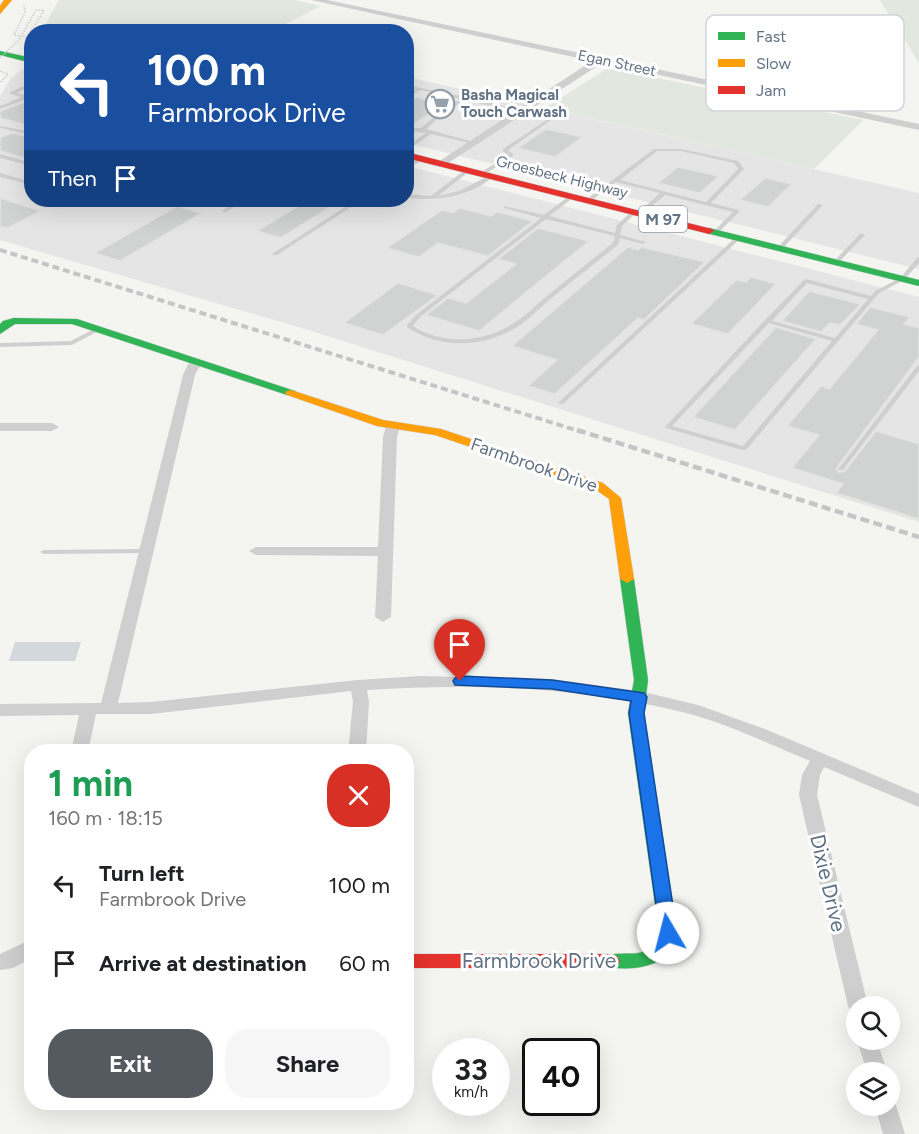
<!DOCTYPE html>
<meta charset="utf-8">
<style>
body{margin:0;font-family:Figtree,sans-serif;background:#f6f6f6;color:#202124;height:100vh;display:flex;flex-direction:column;font-size:22px;white-space:nowrap}
*{box-sizing:border-box;margin:0}
p{font-size:20px;color:#757577}
.icon{flex:none;width:33px;height:33px;fill:none;stroke:currentColor;stroke-width:2;stroke-linecap:round;stroke-linejoin:round}
.map{position:relative;flex:1;overflow:hidden}
.panel{position:absolute;left:24px;top:744px;width:390px;height:366px;display:flex;flex-direction:column;background:#fff;border-radius:24px;box-shadow:0 6px 24px #0002}
.panel>*{flex:none}
.banner{position:absolute;left:24px;top:24px;width:390px;height:183px;border-radius:24px;box-shadow:0 6px 24px #0002;background:#1a4fa0;color:#fff;overflow:hidden}
.controls{position:absolute;left:846px;top:996px;display:grid;gap:12px}
.controls a{display:grid;place-items:center;width:54px;height:54px;border-radius:50%;background:#fff;box-shadow:0 6px 24px #0002;font-size:30px}
.speed{position:absolute;left:432px;top:1038px;display:flex;gap:12px;font-size:30px;font-weight:700;text-align:center}
.speed>*{display:grid;place-content:center;width:78px;height:78px;border-radius:50%;background:#fff;box-shadow:0 6px 24px #0002;line-height:1}
.speed small{font-size:15px;font-weight:400}
.speed .limit{border:3px solid #111;border-radius:9px;background:#fff;color:#111}
.pin{position:absolute;display:grid;place-items:center;width:51px;height:51px;color:#fff;margin:-62px -26px;border-radius:50% 50% 50% 0;rotate:-45deg;box-shadow:0 0 6px #0007}
.pin .icon{rotate:45deg}
.me{position:absolute;width:66px;margin:-33px;rotate:352deg;stroke-linejoin:round;filter:drop-shadow(0 0 4px #0008)}
.turn{display:flex;align-items:center;gap:21px;height:126px;padding:0 24px;font-size:27px}
.turn .icon{width:78px;height:78px;stroke-width:2.5}
.turn b{display:block;font-size:42px;line-height:51px}
.then{display:flex;align-items:center;height:57px;padding:0 24px;background:#0003;gap:12px;font-size:22px}
.round{display:grid;place-items:center;flex:none;width:63px;height:63px;border-radius:24px;background:#f6f6f6}
.overview{display:flex;align-items:center;justify-content:space-between;height:102px;padding:0 24px}
h1{font-size:36px;font-weight:700;line-height:45px;color:#1e9e55}
.primary-button{display:flex;gap:12px;margin-top:auto;padding:12px 24px}
.primary-button a{flex:1;height:69px;border-radius:24px;background:#545a60;color:#fff;font-size:24px;font-weight:700;line-height:69px;text-align:center}
.primary-button a+a{background:#f6f6f6;color:#202124}
ul{padding:0;list-style:none}
li{display:flex;align-items:center;gap:18px;height:78px;padding:0 24px}
li div{flex:1}
li b{display:block;font-size:22px}
li em{font-style:normal}
.map>svg:first-child{display:block}
.built{fill:#e4e5e4}
.green{fill:#e2e7df}
.water{fill:#d2d8db}
.building{fill:#d1d2d2;stroke:#e3e3e1;stroke-width:1.5}
.lines{fill:none;stroke-linecap:round;stroke-linejoin:round}
.fast-casing{stroke:#cfd1d2;stroke-width:1}
.slow-casing{stroke:#cfd1d2;stroke-width:1}
.jam-casing{stroke:#cfd1d2;stroke-width:1}
.path{stroke:#ccc;stroke-width:1.5;stroke-dasharray:1.5 1.5;stroke-linecap:butt}
.lane{fill:#cfcfd0;fill-rule:evenodd}
.street{fill:#cfcfd0;fill-rule:evenodd}
.fast{fill:#30b455;fill-rule:evenodd}
.slow{fill:#ff9f0a;fill-rule:evenodd}
.jam{fill:#e5322d;fill-rule:evenodd}
.rail-far1{stroke:#c4c5c6;stroke-width:4;stroke-dasharray:7 4;stroke-linecap:butt}
.rail{stroke:#c4c5c6;stroke-width:4.5;stroke-dasharray:9 4.5;stroke-linecap:butt}
.path-bridge{stroke:#ccc;stroke-width:1.5;stroke-dasharray:1.5 1.5;stroke-linecap:butt}
.route{fill:#1a73e8;stroke:#114b97;stroke-width:1.5}
.labels{text-anchor:middle;stroke-width:6;stroke-linejoin:round;paint-order:stroke}
.far-street-label{font-size:15px;fill:#607284;stroke:#fff}
.far-poi-label{font-size:15px;font-weight:bold;fill:#607284;stroke:#fff;text-anchor:start}
.shield{fill:#fff;stroke:#909ca9;stroke-width:1.5}
.shield-label{font-size:16px;font-weight:bold;fill:#607284}
.street-label{font-size:18px;fill:#607284;stroke:#fff}
.near-street-label{font-size:21px;fill:#607284;stroke:#fff}
.key{fill:#fff;stroke:#cfd5da;stroke-width:1.5}
.key-label{font-size:16px;fill:#607284}
</style>
<div class="map">
<svg width="919" height="1134" viewBox="0 0 919 1134">
<rect width="100%" height="100%" fill="#f4f4f1"/>
<!-- built -->
<path class="built" d="M172,24L206,31L41,32L44,27L163,28Z
M26,67L31,68L32,200H406L407,166L919,297V522L305,329L0,240V96L10,79Z
M407,77L919,193V269L407,143Z"/>
<!-- green -->
<path class="green" d="M59,0H295L321,6L272,31H206L172,24L163,28L44,27Z
M880,0H919V63Z
M608,68L863,120L814,169L545,108Z"/>
<!-- water -->
<path class="water" d="M15,642H81L75,661H9Z"/>
<!-- building -->
<path class="building" d="M32,97V130L22,128L27,125L0,118V111L30,100Z
M416,97L446,104L410,126H406V103Z
M546,129L582,137L555,157L518,148Z
M11,133L32,137V160L0,151V138Z
M678,167L719,176L700,193L658,183Z
M765,178L792,184L768,207L740,200Z
M0,198L41,211L8,228L0,226Z
M308,200H341L281,238L257,231Z
M177,206L202,213L120,261L95,253Z
M460,208L491,216L497,212L533,221L488,256L438,243L419,257L387,248L442,210L453,213Z
M538,228L589,241L479,331L426,315L448,298L466,303L516,264L498,259Z
M628,247L638,250L641,247L705,262L644,320L638,318L555,394L528,386L557,360L512,346Z
M751,277L776,284L728,334L691,324L736,280L746,282Z
M398,283L438,295L383,335L344,323Z
M809,291L861,304L840,325L830,323L821,332L782,321Z
M870,307L910,317L904,324L919,328V357L836,469L839,472L845,471L876,431L919,444V519L836,493L843,484L792,468L819,435L787,426L821,386L829,389L878,330L856,324Z
M776,327L816,339L735,430L693,417Z"/>
<g class="lines">
<!-- fast casing -->
<g class="fast-casing">
<path id="fast" d="M0,51L32,58V63L0,55Z
M709,228L919,280V286L706,233V229Z
M14,318L77,319L295,391L297,393L295,395H287L72,324H15L0,334V324L3,321Z
M627,575L634,579L648,680L644,713L677,933C675,941 672,949 666,955C654,969 622,971 605,966L602,961L605,956C626,949 651,963 659,933L628,713L634,680L620,579Z"/>
</g>
<!-- slow casing -->
<g class="slow-casing">
<path id="slow" d="M4,0H12L0,14V6Z
M291,390L383,420L441,429L603,483L621,498L634,579L627,583L620,579L609,499L595,489L435,435L377,426L287,395L285,393L287,391Z"/>
</g>
<!-- jam casing -->
<g class="jam-casing">
<path id="jam" d="M406,152L712,229L714,231L709,234L406,158Z
M406,954H611L617,956L620,961L617,966L611,968H406Z"/>
</g>
<!-- path -->
<path class="path" d="M24,5L25,12L14,35L27,37L40,17
M0,71L8,74L0,83"/>
<!-- lane -->
<path class="lane" d="M32,83V86L16,93L29,96V98L0,109V106L22,97L10,94V92Z
M406,85L465,97L554,118L508,150L513,154V156L482,176L479,174L480,173L508,155L503,151V149L548,119L465,100L447,111L426,129L474,142V144L431,134L406,151V147L426,133L406,130V128H421L443,109L461,99L421,90L406,98V95L416,89L406,87Z
M0,126L32,132V135L0,128Z
M654,149H681L738,161L744,169L711,203L739,210V212L718,233H714V231L733,212L665,195L643,214H639V212L660,193L616,182L591,201H587V199ZM657,151H681L734,163L738,169L706,202L620,180Z
M0,154L32,163V166L0,158Z
M420,158L425,159L406,169V166Z
M466,169L471,170L438,196L459,191L490,175L495,176C468,197 440,201 406,198V194L431,196Z
M0,173L32,182V185L0,177Z
M572,194L575,196L574,197L549,216L615,233L617,225L632,211H636V213L622,226L620,235L646,242L643,244L620,238L618,245C596,262 574,280 553,297C540,307 530,319 517,327C482,348 440,349 407,327V325L416,315L541,218L504,208V206L544,215ZM546,219L615,236L613,243C591,260 570,278 548,295C538,303 528,314 517,321C486,343 444,346 413,326L420,317Z
M79,200C89,199 100,203 110,202C116,201 119,199 125,200L109,206L82,202Z
M240,200H246L226,212L221,211Z
M356,200H362L277,255H273L272,254Z
M818,204L823,205L782,249H778V247Z
M862,233L865,235L864,236L838,263H834V261L860,234Z
M738,236L741,238L740,239L563,404H559L558,403L559,402L736,237Z
M919,257V263L904,280L879,293L746,450H742L666,428L665,427L765,320L804,280L806,279L871,296L875,291L900,278L917,258ZM807,283L868,299L835,338L772,321ZM769,323L832,341L743,446L672,426Z
M98,327L100,328V330L72,345L0,347V343L71,341Z
M919,365V371L843,470H839L838,469L839,468L917,366Z
M146,549L150,551L149,553L44,554L40,552L44,550Z"/>
<!-- street -->
<path class="street" d="M311,0H327L919,124V130L602,63L442,167L437,164L438,162L592,61Z
M198,359L204,363L198,369L195,375L118,703L151,702L358,680L420,676L552,679L639,691L698,705L765,729L919,794V807L824,767L820,775L817,795L868,1006H856V1014L851,1012L848,1006L799,795L802,775L810,761C769,744 728,724 686,713C582,687 474,683 367,690L369,702L366,752H348L353,702L351,691L151,714H96L88,752H71L79,715L0,716V704L101,703L183,375L188,364Z
M393,422L400,426L397,437L391,617L383,622L375,617L378,556L256,555L249,551L256,547H378L383,437L386,426Z
M0,423H52L59,427L52,431H0Z
M32,939V958L13,968L0,970V954Z
M857,1040H877L887,1072H867Z
M890,1098L894,1099L905,1134H883L875,1106H890Z"/>
<!-- fast -->
<use href="#fast" class="fast"/>
<!-- slow -->
<use href="#slow" class="slow"/>
<!-- jam -->
<use href="#jam" class="jam"/>
<!-- rail-far1 -->
<path class="rail-far1" d="M0,250L582,432"/>
<!-- rail -->
<path class="rail" d="M577,430L919,537"/>
<!-- path-bridge -->
<path class="path-bridge" d="M0,58L19,40L36,10H44L40,17"/>
</g>
<!-- route -->
<path class="route" d="M460,676L552,680L644,693L647,697L644,713L677,933L675,937L668,939L662,937L660,933L629,713L631,701L552,689L455,685L453,681L455,678Z"/>
<!-- icons -->
<defs>
<g id="supermarket-ring" transform="scale(1.5)"><circle r="9.5" fill="#fff" stroke="#94a0aa" stroke-width="1.5"/><path d="M-6-5.5h2.5l.6 2H6L4.5 2H-2.5L-4.4-4H-6ZM-1.5 3.2a1.3 1.3 0 1 0 .1 0ZM3 3.2a1.3 1.3 0 1 0 .1 0Z" fill="#94a0aa"/></g>
</defs>
<g fill-rule="evenodd">
<use href="#supermarket-ring" x="440" y="104"/>
</g>
<g class="labels">
<!-- far-street labels -->
<g class="far-street-label">
<text transform="translate(617 63) rotate(12)" y="5">Egan Street</text>
<text transform="translate(562 177) rotate(14)" y="5">Groesbeck Highway</text>
</g>
<!-- far-poi labels -->
<g class="far-poi-label">
<text x="461" y="100">Basha Magical<tspan x="461" dy="17">Touch Carwash</tspan></text>
</g>
<!-- shield labels -->
<rect class="shield" x="639" y="206" width="48" height="26" rx="4.5"/>
<g class="shield-label">
<text x="663" y="225">M 97</text>
</g>
<!-- street labels -->
<g class="street-label">
<text transform="translate(534 465) rotate(19)" y="6">Farmbrook Drive</text>
</g>
<!-- near-street labels -->
<g class="near-street-label">
<text transform="translate(828 883) rotate(77)" y="7">Dixie Drive</text>
<text x="539" y="968">Farmbrook Drive</text>
</g>
</g>
<!-- legend -->
<rect x="706" y="15" width="198" height="96" rx="9" class="key"/>
<rect x="718" y="32" width="27" height="8" fill="#30b455"/>
<rect x="718" y="59" width="27" height="8" fill="#ff9f0a"/>
<rect x="718" y="86" width="27" height="8" fill="#e5322d"/>
<g class="key-label">
<text x="756" y="42">Fast</text>
<text x="756" y="69">Slow</text>
<text x="756" y="96">Jam</text>
</g>
</svg>
<div class="controls">
<a><svg class="icon" aria-label="search" viewBox="0 0 24 24"><circle cx="10" cy="10" r="6"/><path d="M15 15l6 6"/></svg></a>
<a><svg class="icon" aria-label="layers" viewBox="0 0 24 24"><path d="M12 4l9 5-9 5-9-5zM3 14l9 5 9-5"/></svg></a>
</div>
<div class="speed"><div>33<small>km/h</small></div><div class="limit">40</div></div>
<div class="pin" style="left:460px;top:681px;background:#d93025"><svg class="icon" aria-label="arrive" viewBox="0 0 24 24"><path d="M6 21V4h12l-3 4 3 4H6"/></svg></div>
<svg class="me" style="left:668px;top:933px" viewBox="-20 -20 40 40"><circle r="19" fill="#fff"/><path d="M0-13L10 11 0 6-10 11z" fill="#1a73e8"/></svg>
<div class="banner">
<div class="turn"><svg class="icon" aria-label="left" viewBox="0 0 24 24"><path d="M17 20v-9H6M10 6l-5 5 5 5"/></svg><div><b>100 m</b>Farmbrook Drive</div></div>
<div class="then">Then<svg class="icon" aria-label="arrive" viewBox="0 0 24 24"><path d="M6 21V4h12l-3 4 3 4H6"/></svg></div>
</div>
<section class="panel">
<div class="overview"><div><h1>1 min</h1><p>160 m · 18:15</p></div><a class="round" style="background:#d93025;color:#fff"><svg class="icon" aria-label="close" viewBox="0 0 24 24"><path d="M6 6l12 12M18 6L6 18"/></svg></a></div>
<ul>
<li><svg class="icon" aria-label="left" viewBox="0 0 24 24"><path d="M17 20v-9H6M10 6l-5 5 5 5"/></svg><div><b>Turn left</b><p>Farmbrook Drive</p></div><em>100 m</em></li>
<li><svg class="icon" aria-label="arrive" viewBox="0 0 24 24"><path d="M6 21V4h12l-3 4 3 4H6"/></svg><div><b>Arrive at destination</b></div><em>60 m</em></li>
</ul>
<div class="primary-button"><a>Exit</a><a>Share</a></div>
</section>
</div>
